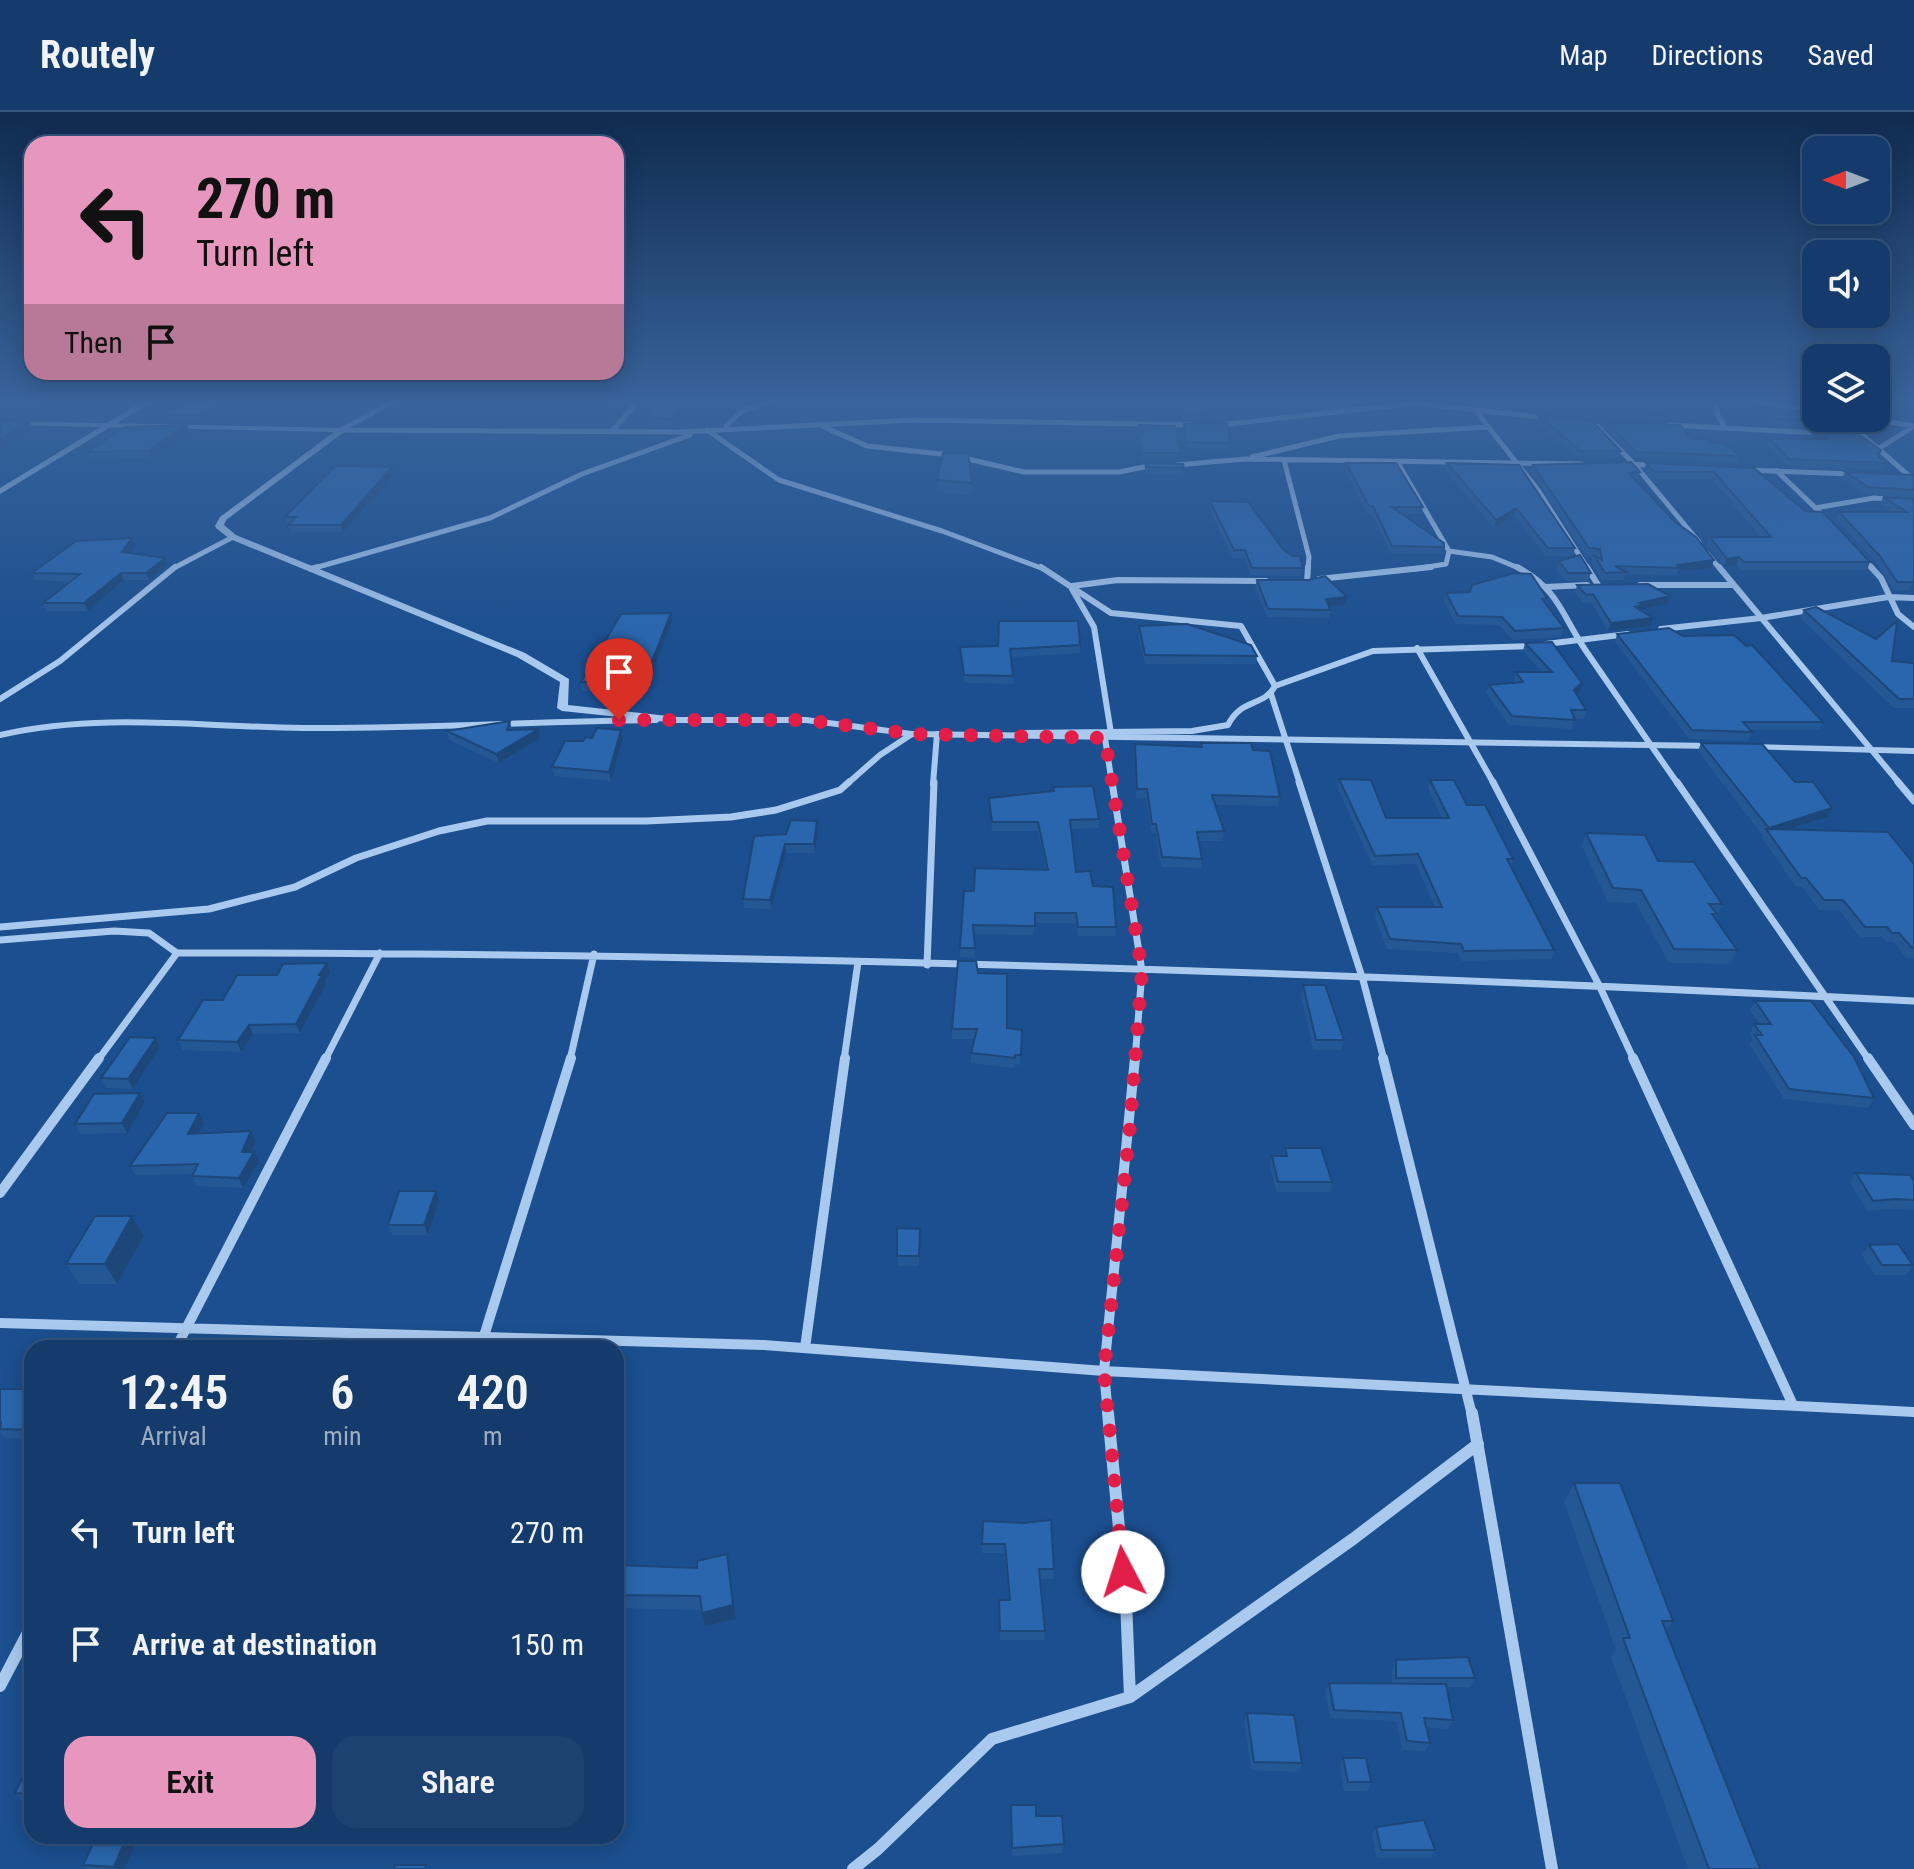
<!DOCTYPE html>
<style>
body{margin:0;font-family:"Roboto Condensed",sans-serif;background:#1d4271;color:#f1f3f6;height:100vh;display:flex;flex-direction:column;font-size:30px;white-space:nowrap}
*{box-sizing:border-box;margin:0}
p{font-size:26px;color:#9dadc1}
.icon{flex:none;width:44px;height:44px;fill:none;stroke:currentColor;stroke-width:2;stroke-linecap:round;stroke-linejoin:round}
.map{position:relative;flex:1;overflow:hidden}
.drawer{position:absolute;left:24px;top:1228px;width:600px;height:504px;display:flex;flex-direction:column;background:#143b6b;border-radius:24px;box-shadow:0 4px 20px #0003,0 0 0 2px #33557e}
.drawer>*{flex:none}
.hud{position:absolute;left:24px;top:24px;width:600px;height:244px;border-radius:24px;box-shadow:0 4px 20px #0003,0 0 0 2px #33557e;background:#e797bd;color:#111;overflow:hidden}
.needle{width:52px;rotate:270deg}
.fabs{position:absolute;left:1802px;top:24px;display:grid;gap:16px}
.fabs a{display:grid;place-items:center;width:88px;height:88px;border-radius:16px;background:#143b6b;box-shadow:0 4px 20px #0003,0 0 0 2px #33557e;font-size:40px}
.pin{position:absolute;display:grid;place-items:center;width:68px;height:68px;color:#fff;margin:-82px -34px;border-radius:50% 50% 50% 0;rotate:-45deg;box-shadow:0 0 8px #0007}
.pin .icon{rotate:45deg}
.me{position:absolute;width:88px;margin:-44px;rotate:355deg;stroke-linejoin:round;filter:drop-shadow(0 0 6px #0008)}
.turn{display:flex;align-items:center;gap:28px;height:168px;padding:0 40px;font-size:36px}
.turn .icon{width:104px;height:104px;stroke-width:2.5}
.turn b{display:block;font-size:56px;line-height:68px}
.then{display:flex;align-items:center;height:76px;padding:0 40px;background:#0003;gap:16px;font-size:30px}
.eta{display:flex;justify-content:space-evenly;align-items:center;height:136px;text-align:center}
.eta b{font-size:48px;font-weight:600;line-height:56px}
.primary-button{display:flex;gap:16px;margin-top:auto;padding:16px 40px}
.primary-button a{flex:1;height:92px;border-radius:24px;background:#e797bd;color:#111;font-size:32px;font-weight:600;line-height:92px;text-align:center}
.primary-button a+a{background:#1d4271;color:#f1f3f6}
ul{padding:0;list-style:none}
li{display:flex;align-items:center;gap:24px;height:112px;padding:0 40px}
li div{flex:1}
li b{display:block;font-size:30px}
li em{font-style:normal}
header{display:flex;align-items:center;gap:48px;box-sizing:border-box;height:112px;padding:0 40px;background:#143b6b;border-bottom:2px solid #33557e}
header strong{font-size:38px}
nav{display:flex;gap:44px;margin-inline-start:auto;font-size:28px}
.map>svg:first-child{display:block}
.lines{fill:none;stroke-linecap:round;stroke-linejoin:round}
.minor-far4{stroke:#a9c9ee;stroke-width:5}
.minor-far3{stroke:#a9c9ee;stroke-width:6}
.minor-far2{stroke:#a9c9ee;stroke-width:7}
.minor-far1{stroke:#a9c9ee;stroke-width:10}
.minor{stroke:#a9c9ee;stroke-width:12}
.tertiary{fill:#a9c9ee;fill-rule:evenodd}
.wall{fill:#245895}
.shaded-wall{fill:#1d4779}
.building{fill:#2a66ad;stroke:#1d4779;stroke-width:2}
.route{stroke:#e11d48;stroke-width:14;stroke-dasharray:0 25.2}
</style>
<header>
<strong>Routely</strong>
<nav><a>Map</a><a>Directions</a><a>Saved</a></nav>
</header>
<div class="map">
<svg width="1914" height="1757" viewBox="0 0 1914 1757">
<rect width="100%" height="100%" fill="#1b4f8f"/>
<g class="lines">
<!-- minor-far4 -->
<path class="minor-far4" d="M1716,288V299L1725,316
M1748,288L1816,298
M1414,291L1548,306
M1475,298L1538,378L1588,457
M1843,306L1914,368
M1867,306L1914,314
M1219,313L1417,291
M1669,313L1819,321
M726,314L743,298L777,288
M1597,314L1634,352L1699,430
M824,315L867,334L951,343L1024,360H1119L1154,353
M341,318L681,320L914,308L1194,313
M341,318L396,288
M707,318L779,368L942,419L1044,457
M612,319L639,288
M1878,337L1914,314
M1252,345L1339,324L1488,315
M1284,348L1309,445L1308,457
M1398,351L1449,439L1446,452L1415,457
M1623,352L1653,353
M1176,353L1245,347L1582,352
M1747,358L1853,362
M1777,359L1827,407
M0,379L150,288
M1815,396L1874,386L1914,389
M1449,439L1492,445L1521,457
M1707,441L1720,457
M1863,446L1873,457
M172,457L233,425
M311,457L490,406L582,362L690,323"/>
<!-- minor-far3 -->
<path class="minor-far3" d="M1041,455L1111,501L1241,514L1275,574
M1517,455C1559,477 1562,504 1586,539C1617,584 1647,628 1678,672
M1587,455L1598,473
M1719,455L1900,672
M1871,455L1881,466L1898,502L1914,515
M311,457L318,455
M1319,467L1431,455
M1307,470L1308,455
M1640,473H1731
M1072,474L1118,468L1266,469
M1545,475L1587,473
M1072,477L1094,515L1111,621
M1661,517L1761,506L1888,485L1914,486
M1546,532L1628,522
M1417,536L1494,672
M1271,582L1300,672
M0,587L60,549L175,455
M1023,621L1192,619L1228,613C1241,586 1264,595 1275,574L1373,539L1533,534
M1110,622L1105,626L1112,672
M0,623C101,600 201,615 303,616C421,617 538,609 656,608
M847,672L880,643L912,622H918
M933,672L937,622"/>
<!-- minor-far2 -->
<path class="minor-far2" d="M1112,670L1142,859L1135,948
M1299,670L1363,868L1384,948
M1493,670L1599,873L1634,948
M1677,670L1869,948
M1898,670L1914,689
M0,815L209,797L295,775L356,746L439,719L487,709H646L731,705L776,698L840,678L849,670
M0,828L114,819L149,821L177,841C756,841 1336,860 1914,889
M927,853L934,670
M98,948L177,841
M325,948L380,841
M570,948L594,842
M844,948L858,850"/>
<!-- minor-far1 -->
<path class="minor-far1" d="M1383,946L1472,1303
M1633,946L1793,1293
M1868,946L1914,1013
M0,1081L99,946
M0,1211L764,1233L1104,1259L1914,1300
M484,1224L571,946
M176,1236L326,946
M805,1236L845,946
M1108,1303L1104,1259L1135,946"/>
<!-- minor -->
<path class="minor" d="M1108,1301L1126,1489L1130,1585
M1472,1301L1552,1757
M0,1574L32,1513
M853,1757L878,1737L992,1627L1130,1585L1353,1427L1478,1332"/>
<!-- tertiary -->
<path class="tertiary" d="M0,309L344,316V320L226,408L224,413L236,423L525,541L569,567L568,593L677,605H806L912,619L1716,631L1722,634L1716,637L912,625L806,611H677L562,599L557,596L560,570L517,545L230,427L216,416L215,414L220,405L334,320L0,313Z
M1749,632L1914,636V642L1745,637L1743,635Z"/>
</g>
<!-- wall -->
<path class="wall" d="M237,288L204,310L166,309L164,303Z
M451,288L441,297L400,296L398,289Z
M520,288H559L554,295H521Z
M648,288H688L673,314L646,313L645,306L649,301H644V294Z
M1180,288H1220L1225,300L1224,307L1182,308Z
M1511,288H1546L1561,294L1560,301L1522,297Z
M1609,288H1657L1670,302L1668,309L1560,301L1562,294L1609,291Z
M1538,303L1621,339L1618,346H1579L1536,310Z
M1771,306L1842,311L1840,318L1768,312Z
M1608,310L1714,331L1740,344L1737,351L1634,346L1606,316Z
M1184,312L1230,331L1229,338L1186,336L1184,319Z
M1139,313L1181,341L1180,348H1142L1138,330V324H1139Z
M190,320L151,346L91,347L88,340Z
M1812,321L1878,344L1886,351L1883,358L1787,354L1767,334L1769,327H1810Z
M1145,351L1184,356L1183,363L1145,362Z
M1346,351L1423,395L1421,402H1403L1444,435L1443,442H1391L1372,402H1367L1345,358Z
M1447,351L1519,353L1575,436L1573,444H1546L1514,403L1494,416L1445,358Z
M1646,351L1754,356L1870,450L1867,458H1741L1737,453L1724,454L1707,433L1710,425H1761L1712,367H1652L1644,358Z
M1533,353L1640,360L1638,367H1636L1711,456L1678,460L1677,463L1625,462L1623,468H1602L1591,451L1593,444H1586L1531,361Z
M392,355L394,362L343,420H291L289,412H287L285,405Z
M1845,360L1914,363V386L1865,382L1842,367Z
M937,368L972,371V383L937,380Z
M1883,385L1914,387V470L1910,478H1893L1877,451L1836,407L1839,400H1892L1880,392Z
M1210,389L1292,444L1303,456L1301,464L1251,463L1244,446H1233L1209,397Z
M135,434L130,441L165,446L167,453L149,468H124L88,499H47L43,491L71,470L36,468L32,461Z
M1559,449L1591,461L1588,469H1566L1556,457Z
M1257,468L1345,493L1329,495L1330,498L1329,506L1267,505L1255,475Z
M1577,473L1670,484L1667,492L1641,498L1650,514L1608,519L1591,490L1583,491L1575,481Z
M1446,481L1547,486L1546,492L1564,516L1561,525L1513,528L1499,513L1456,512L1444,489Z
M1804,498L1892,549L1914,551V596H1894L1800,506Z
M672,509L650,567H644L641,578L582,579L581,570Z
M1139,514L1257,544L1256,552H1145L1138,522Z
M1617,522L1823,610L1819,618H1750L1752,620L1748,629L1689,627L1615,530Z
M1525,531L1579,580L1576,582L1586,598L1584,607L1574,606L1572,617L1509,613L1486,581L1489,573L1515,570L1514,568L1516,560H1542L1523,539Z
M1080,533V541L1011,545L1013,572L964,571L960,535Z
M510,609L512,618L540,626L499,651L449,628L447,619Z
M621,618L623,626L611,669L554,664L552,655L583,629Z
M1201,631L1253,638L1280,685L1278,694L1215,693L1224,719L1222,729H1199L1202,747L1201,756L1161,755L1155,721H1151L1146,686H1136L1134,641L1135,632L1200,635Z
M1701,631L1795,670L1832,696L1828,705L1788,718L1914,752V846H1906L1894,830H1887L1882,825H1860L1839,798H1819L1802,775H1796L1762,726L1763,724L1698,639Z
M1339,667L1386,706H1442L1428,676L1430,668L1467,693L1513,747L1511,754L1554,838L1551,847L1461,849L1458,841L1387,837L1375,805L1377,795H1435L1416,752L1372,753L1338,676Z
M1053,675L1099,707V716L1071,717L1076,760L1093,774L1116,815L1115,824H1078L1076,811H1035L1034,823L974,822L975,846L960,845V836L974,779L1046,758L1038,719H992L989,686L1053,679Z
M817,709L818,718L815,741H786L771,797L744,796L743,787L786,722Z
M1586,721L1658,749L1722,792L1716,806L1737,838L1731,852L1669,851L1636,791L1608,790L1582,734Z
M330,861L325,869L326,872L300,921L253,922L241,940L183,938L178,928L223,888L277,863Z
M978,861L1007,916L1022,918L1020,953L1015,952L1014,956L971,951V941L975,927H952V917Z
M1303,873L1344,928L1341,938H1313L1301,883Z
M1755,889L1874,986L1868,996L1784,987L1750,933L1753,927L1750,922L1754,912H1760L1750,899Z
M156,926L160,935L133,977L106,976L101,966Z
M140,981L145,990L127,1021L81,1022L75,1012Z
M199,1001L204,1011L198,1022L256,1029L251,1040L259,1049L243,1076L197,1074L192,1064L193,1062L135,1063L130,1054Z
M1285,1036L1332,1070L1330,1080H1276L1270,1053L1272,1044H1284Z
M1856,1061L1914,1069V1098L1889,1097L1867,1099L1850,1071Z
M436,1079L439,1089L428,1123H392L388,1113Z
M897,1116L920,1117L919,1154H898Z
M144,1124L117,1172H79L66,1152Z
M1869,1133L1913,1153L1906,1163H1875L1862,1143Z
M0,1277H32V1327L5,1326L0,1320Z
M1574,1371L1673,1509L1666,1519L1760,1757H1688L1611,1545L1616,1538L1564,1390Z
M983,1409L1054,1457L1053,1467H1040L1045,1519L1044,1528H1000L999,1497L1009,1488L1004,1441H982Z
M727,1442L736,1507L705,1514L701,1498L616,1496V1450L617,1453L697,1456Z
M1396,1548L1475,1566L1470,1575H1447L1453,1608L1448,1617L1426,1615L1430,1631L1425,1639L1402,1638L1397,1609L1330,1606L1325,1580L1329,1571L1392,1572V1557Z
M1247,1601L1302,1651L1299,1660L1251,1658L1244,1610Z
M1343,1646L1371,1670L1367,1679H1344L1340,1654Z
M32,1650V1690H24L15,1681Z
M1011,1693L1036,1704L1064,1732L1062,1741L1012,1744Z
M1376,1715L1435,1738L1431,1746H1377L1372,1724Z
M136,1730L125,1757H87L83,1753Z"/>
<!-- shaded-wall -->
<path class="shaded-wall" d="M225,288H237L204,310L202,303Z
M442,288H451L441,297L439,291Z
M553,288H559L554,295Z
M684,288H688L673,314L672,307Z
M30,310L33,317L0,336V327Z
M187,313L190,320L151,346L148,339Z
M392,355L394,362L343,420L341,413Z
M1516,396L1514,403L1494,416L1496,408Z
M132,426L135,434L125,448L122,440Z
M1739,445L1737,453L1724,454L1727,447Z
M165,446L167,453L149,468L146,461Z
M1714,448L1711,456L1678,460L1680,456L1677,453Z
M121,461L124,468L88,499L84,491Z
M1670,484L1667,492L1641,498L1633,503L1639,491Z
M1347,485L1345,493L1324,495L1326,487Z
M671,501L672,509L650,567L648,559Z
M1653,506L1650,514L1608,519L1611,511Z
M642,559L644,567L641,578L639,569Z
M1582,571L1579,580L1571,587L1574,578Z
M539,617L540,626L499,651L496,642Z
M621,618L623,626L611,669L609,660Z
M1832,696L1828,705L1770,723L1767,719L1769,716Z
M817,709L818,718L815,741L814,732Z
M785,732L786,741L771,797L770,788Z
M327,851L330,861L325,869L326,872L300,921L296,912L319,863Z
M249,913L253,922L241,940L237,930Z
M156,926L160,935L133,977L128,967Z
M140,981L145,990L127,1021L122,1011Z
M199,1001L204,1011L193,1032L188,1022Z
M251,1019L256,1029L247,1050L242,1040Z
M254,1040L259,1049L243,1076L239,1066Z
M436,1079L439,1089L428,1123L424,1113Z
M132,1104L144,1124L117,1172L105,1152Z
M727,1442L736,1507L705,1514L702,1501Z
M127,1724H130L136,1730L125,1757H116L114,1755Z"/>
<!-- building -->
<path class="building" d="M188,288H225L202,303H164Z
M400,288H442L439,291L398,289Z
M648,288H684L672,307L645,306L654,294H644Z
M1181,288H1220L1225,300L1183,301Z
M1521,288H1546L1561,294L1523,290Z
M1614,288H1657L1670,302L1562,294L1616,290Z
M1538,303L1592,309L1621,339H1581Z
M1771,303H1816V306H1835L1842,311L1771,306Z
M0,309L30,310L0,327Z
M1608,310L1680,313L1691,327H1708L1714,331L1725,332L1740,344L1636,340Z
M1227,311L1230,331L1186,330L1184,312Z
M187,313L148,339L88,340L125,315Z
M1139,313L1175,314L1181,341H1142L1138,324H1142Z
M1812,321L1859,323L1881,338L1878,344L1886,351L1789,347L1769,327H1829Z
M943,341H968L972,371L937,368Z
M1631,350L1640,360L1629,361L1674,409L1696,425L1714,448L1677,453L1680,456L1615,454L1626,460L1605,461L1594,443L1602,448L1600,437L1589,436L1533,353Z
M1145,351L1183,352L1184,356L1146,355Z
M1346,351H1396L1423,395H1392L1444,431V435L1392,434L1373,394H1369Z
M1447,351L1519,353L1575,436H1548L1516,396L1496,408Z
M1646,351L1754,356L1805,399L1823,400L1870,450H1744L1739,445L1727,447L1710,425H1771L1714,360H1654Z
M335,354L392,355L341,413H288L296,405H285Z
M1845,360L1914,363V378L1868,375Z
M1883,385L1914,387V470H1897L1880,444L1839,400H1907Z
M1210,389L1248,390L1283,437L1292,444H1300L1303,456H1252L1245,438H1234Z
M132,426L122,440L165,446L146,461H121L84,491H43L80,462L32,461L76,429Z
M1580,443L1591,461H1568L1559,449Z
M1514,461L1531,462L1547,486L1542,487L1564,516L1515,519L1502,505L1458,504L1446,481L1470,480L1472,473Z
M1325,464L1347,485L1326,487L1330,498L1268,497L1257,468H1308Z
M1648,472L1670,484L1639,491L1643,493L1635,495L1653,506L1611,511L1593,482L1586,483L1577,473Z
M1816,495L1876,527L1897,509L1892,549L1914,551V587H1899L1804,498Z
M671,501L648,559H642L639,569L581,570L621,502Z
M999,509H1078L1080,533L1010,537L1013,564L964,563L960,535L998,534Z
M1187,512L1251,533L1257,544L1145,543L1139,514Z
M1669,516L1683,524L1734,523L1746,534L1752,533L1823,610H1743L1752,620L1692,618L1617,522Z
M1552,530L1582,571L1574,578L1586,598H1571L1575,608L1512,604L1489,573L1523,570L1516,560H1552L1525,531Z
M510,609L507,618L539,617L496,642L447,619Z
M597,616L621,618L609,660L552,655L565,629H583L586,625L592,626Z
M1201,631H1251L1253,638L1270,639L1280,685L1212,683L1224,719L1197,720L1202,747L1162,745L1156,712H1152L1147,677H1137L1135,632L1202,635Z
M1701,631L1762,632L1795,670H1813L1832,696L1769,716Z
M1339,667L1371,668L1386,706H1449L1430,668H1454L1467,693H1485L1513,747H1507L1554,838L1464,839L1461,832L1390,827L1377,795H1442L1418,742L1375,744Z
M1093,674L1099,707L1070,708L1076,760L1090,759L1093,774L1113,775L1116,815H1078L1076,801H1035V814L973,813L975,836H960L964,779H974L975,756L1048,758L1038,710H992L989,686L1054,679L1053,675Z
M791,708L817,709L814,732H785L770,788L743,787L754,724L786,722Z
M1766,717L1888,720L1914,752V836H1912L1899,821H1892L1887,815H1865L1843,788H1824L1806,766H1801Z
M1586,721L1645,723L1658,749L1694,750L1722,792H1709L1717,802H1712L1737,838L1674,837L1641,778L1613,776Z
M958,849H976L978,861L1007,862V916L1022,918L1021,943H1015V946L971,941L977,917H952Z
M327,851L319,863H322L296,912L249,913L237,930L178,928L203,888H223L237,863H277L283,852Z
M1303,873H1325L1344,928H1316Z
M1755,889H1811L1854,945L1874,986L1789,977L1755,923H1762L1754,912H1771Z
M130,925L156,926L128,967L101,966Z
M140,981L122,1011L75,1012L94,982Z
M167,1001H199L188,1022L251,1019L242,1040H254L239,1066L192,1064L198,1052L130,1054Z
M1285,1036H1321L1332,1070H1278L1272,1044H1287Z
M1856,1061L1910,1063L1914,1069V1088L1895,1087L1873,1089Z
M399,1079H436L424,1113H388Z
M95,1104H132L105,1152H66Z
M897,1116L920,1117L919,1144H897Z
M1898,1132L1913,1153H1882L1869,1133Z
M0,1277H32V1316L31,1318L0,1317L1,1310H0Z
M1574,1371H1620L1673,1509H1662L1760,1757H1709L1623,1526H1630Z
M1051,1408L1054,1457H1039L1045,1519H1000L999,1488H1010L1005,1432H982L983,1409L1023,1411Z
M727,1442L733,1493L702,1501L700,1484L616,1483V1453L697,1456V1449Z
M1468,1545L1475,1566H1396V1548Z
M1329,1571L1446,1572L1453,1608L1424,1606L1430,1631L1407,1629L1401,1601L1334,1598Z
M1247,1601L1294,1603L1302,1651L1254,1650Z
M1343,1646H1366L1371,1670H1348Z
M30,1650H32V1682L15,1681Z
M1011,1693H1036V1704H1062L1064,1732L1012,1736Z
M1424,1708L1435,1738H1381L1376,1715Z
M97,1724H127L114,1755L83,1753Z
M395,1753H426L425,1757H394Z"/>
<!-- sky -->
<linearGradient id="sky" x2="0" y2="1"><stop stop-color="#0f2b4f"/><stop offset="0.54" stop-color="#39639b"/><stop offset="1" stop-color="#39639b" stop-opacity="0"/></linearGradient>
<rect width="1914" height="534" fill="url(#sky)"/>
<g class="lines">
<!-- route -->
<path class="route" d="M619,608H806L912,622L1105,626L1142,859L1129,1025L1104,1259L1123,1460"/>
</g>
</svg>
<div class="fabs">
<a><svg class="needle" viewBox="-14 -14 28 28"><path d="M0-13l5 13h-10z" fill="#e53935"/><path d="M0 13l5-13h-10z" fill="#9dadc1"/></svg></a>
<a><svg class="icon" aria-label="sound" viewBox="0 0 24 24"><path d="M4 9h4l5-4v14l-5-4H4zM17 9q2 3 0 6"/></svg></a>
<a><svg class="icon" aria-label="layers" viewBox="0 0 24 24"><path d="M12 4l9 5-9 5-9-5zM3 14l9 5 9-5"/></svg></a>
</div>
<div class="pin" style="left:619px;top:608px;background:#d93025"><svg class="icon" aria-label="arrive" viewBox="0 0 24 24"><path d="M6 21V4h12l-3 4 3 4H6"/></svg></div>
<svg class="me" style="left:1123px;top:1460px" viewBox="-20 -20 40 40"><circle r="19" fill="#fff"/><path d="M0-13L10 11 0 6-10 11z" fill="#e11d48"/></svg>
<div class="hud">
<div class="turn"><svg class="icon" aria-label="left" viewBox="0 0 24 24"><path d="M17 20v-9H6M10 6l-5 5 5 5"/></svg><div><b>270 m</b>Turn left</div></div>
<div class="then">Then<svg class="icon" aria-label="arrive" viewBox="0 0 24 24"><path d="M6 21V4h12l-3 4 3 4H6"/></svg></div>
</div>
<section class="drawer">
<div class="eta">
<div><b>12:45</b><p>Arrival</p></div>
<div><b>6</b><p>min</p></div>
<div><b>420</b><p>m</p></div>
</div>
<ul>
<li><svg class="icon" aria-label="left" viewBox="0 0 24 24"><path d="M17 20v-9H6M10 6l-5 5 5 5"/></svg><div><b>Turn left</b></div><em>270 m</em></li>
<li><svg class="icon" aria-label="arrive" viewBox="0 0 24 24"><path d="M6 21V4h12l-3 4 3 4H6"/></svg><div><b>Arrive at destination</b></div><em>150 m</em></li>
</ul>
<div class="primary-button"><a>Exit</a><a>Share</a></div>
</section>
</div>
